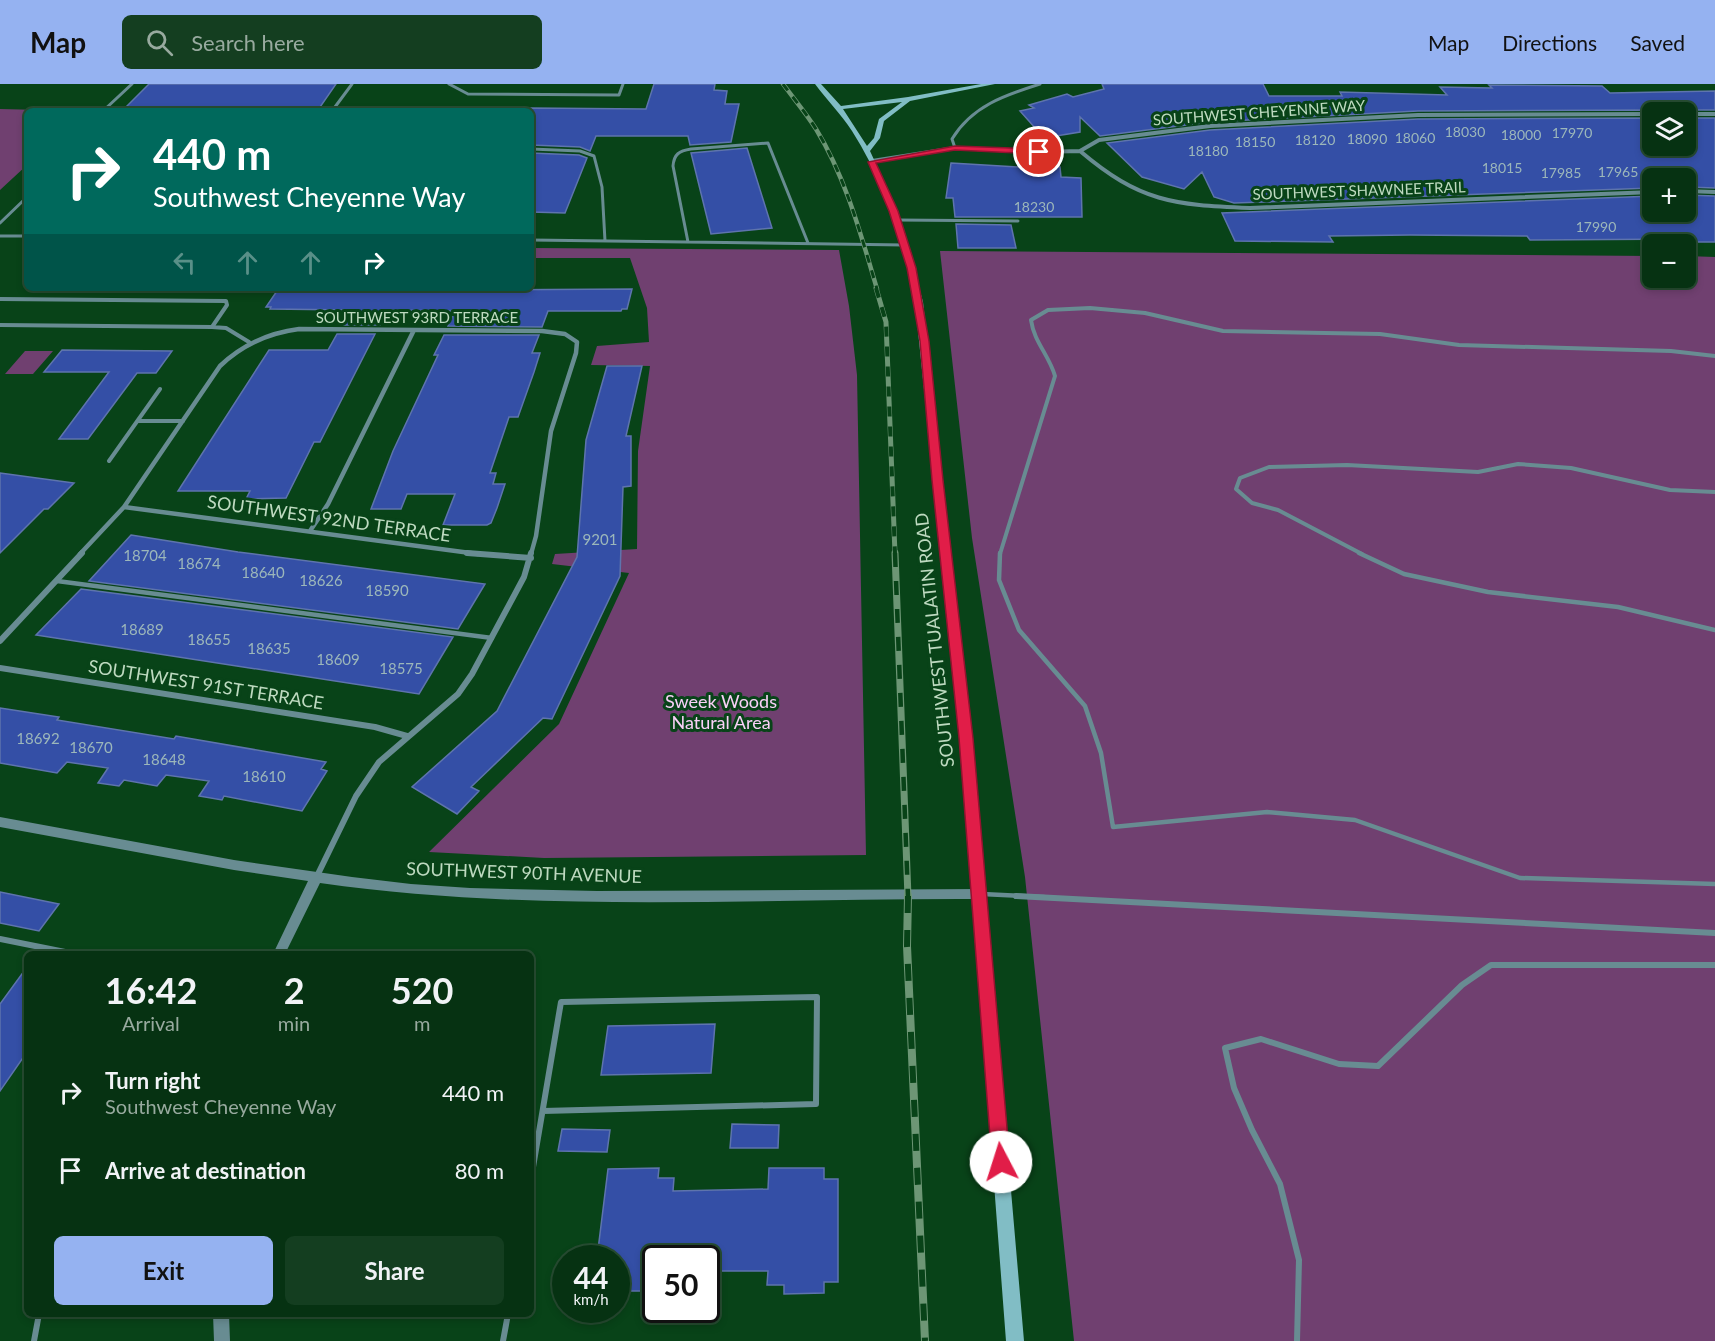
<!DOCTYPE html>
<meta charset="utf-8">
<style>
body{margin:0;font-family:Lato,sans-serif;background:#143e20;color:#f1f3f6;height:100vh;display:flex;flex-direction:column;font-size:22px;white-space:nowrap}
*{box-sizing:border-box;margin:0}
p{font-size:20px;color:#98aa9f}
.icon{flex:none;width:33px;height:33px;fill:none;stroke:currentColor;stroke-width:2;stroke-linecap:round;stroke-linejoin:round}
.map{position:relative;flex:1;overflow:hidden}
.side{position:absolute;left:24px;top:867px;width:510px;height:366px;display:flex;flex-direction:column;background:#063212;border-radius:9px;box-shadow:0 3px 9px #0003,0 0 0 2px #274d32}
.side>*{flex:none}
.banner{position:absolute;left:24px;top:24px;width:510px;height:183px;border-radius:9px;box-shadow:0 3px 9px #0003,0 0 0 2px #274d32;background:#00695c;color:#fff;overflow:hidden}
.buttons{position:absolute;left:1642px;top:18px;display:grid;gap:12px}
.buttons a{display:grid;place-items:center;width:54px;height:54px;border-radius:9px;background:#063212;box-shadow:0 3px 9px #0003,0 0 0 2px #274d32;font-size:30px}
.speed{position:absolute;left:552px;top:1161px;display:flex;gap:12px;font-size:30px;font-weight:700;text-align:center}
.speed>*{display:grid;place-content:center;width:78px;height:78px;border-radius:50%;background:#063212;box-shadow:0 3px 9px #0003,0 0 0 2px #274d32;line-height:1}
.speed small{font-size:15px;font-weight:400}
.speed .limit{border:3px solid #111;border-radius:9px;background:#fff;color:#111}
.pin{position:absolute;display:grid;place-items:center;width:51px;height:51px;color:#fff;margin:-26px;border:3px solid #fff;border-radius:50%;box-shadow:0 2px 6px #0007}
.me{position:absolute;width:66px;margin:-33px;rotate:355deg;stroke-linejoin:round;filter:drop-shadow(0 0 4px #0008)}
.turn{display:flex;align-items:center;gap:21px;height:126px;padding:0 30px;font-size:27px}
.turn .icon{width:78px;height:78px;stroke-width:2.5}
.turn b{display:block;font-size:42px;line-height:51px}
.lanes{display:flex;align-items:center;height:57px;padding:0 30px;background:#0003;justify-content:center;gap:30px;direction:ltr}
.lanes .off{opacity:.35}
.eta{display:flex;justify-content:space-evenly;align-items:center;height:102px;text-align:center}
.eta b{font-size:36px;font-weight:700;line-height:42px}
.primary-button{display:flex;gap:12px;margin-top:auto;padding:12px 30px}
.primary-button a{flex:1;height:69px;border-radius:9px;background:#95b2f1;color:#111;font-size:24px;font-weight:700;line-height:69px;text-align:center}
.primary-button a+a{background:#143e20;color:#f1f3f6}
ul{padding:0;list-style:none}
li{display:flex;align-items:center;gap:18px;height:78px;padding:0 30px}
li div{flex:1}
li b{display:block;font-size:22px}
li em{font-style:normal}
header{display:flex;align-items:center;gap:36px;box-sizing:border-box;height:84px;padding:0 30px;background:#95b2f1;color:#111}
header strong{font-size:28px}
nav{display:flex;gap:33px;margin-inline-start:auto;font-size:21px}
.search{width:420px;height:54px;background:#143e20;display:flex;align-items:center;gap:15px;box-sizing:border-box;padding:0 21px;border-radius:9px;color:#98aa9f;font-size:22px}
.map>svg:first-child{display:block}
.green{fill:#704070}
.building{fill:#344fa6;stroke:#5e74ad;stroke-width:1.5}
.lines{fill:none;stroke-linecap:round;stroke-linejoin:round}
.service-far3{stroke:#688c92;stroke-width:3}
.service-far2{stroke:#688c92;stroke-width:4}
.service-far1{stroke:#688c92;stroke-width:4.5}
.service{stroke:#688c92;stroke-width:6}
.minor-far2{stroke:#688c92;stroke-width:4}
.minor-far1{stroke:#688c92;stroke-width:4.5}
.minor{stroke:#688c92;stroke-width:6}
.tertiary{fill:#688c92;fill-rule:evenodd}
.secondary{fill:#81bdc5;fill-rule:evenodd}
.rail-far3-casing{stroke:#6d9675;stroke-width:4.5}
.rail-far2-casing{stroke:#6d9675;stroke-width:5}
.rail-far1-casing{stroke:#6d9675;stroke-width:7}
.rail-casing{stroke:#6d9675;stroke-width:8}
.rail-far3{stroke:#084318;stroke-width:3;stroke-dasharray:8;stroke-linecap:butt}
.rail-far2{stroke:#084318;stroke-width:4;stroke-dasharray:10;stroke-linecap:butt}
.rail-far1{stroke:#084318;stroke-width:4.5;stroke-dasharray:14;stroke-linecap:butt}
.rail{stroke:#084318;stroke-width:6;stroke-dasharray:17;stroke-linecap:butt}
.route{fill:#e11d48;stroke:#92132f;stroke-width:1.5}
.labels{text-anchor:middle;stroke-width:6;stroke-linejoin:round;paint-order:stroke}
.far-number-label{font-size:14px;fill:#9cb7ba}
.far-street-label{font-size:15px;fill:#bedac0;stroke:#084318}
.number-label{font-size:15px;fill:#9cb7ba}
.street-label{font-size:18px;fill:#bedac0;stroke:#084318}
.park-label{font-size:18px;fill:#fad0f8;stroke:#084318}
</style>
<header>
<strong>Map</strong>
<div class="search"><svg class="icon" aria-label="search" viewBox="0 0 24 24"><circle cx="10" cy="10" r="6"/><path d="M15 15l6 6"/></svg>Search here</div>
<nav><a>Map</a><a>Directions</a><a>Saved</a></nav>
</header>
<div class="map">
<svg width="1715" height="1257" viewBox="0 0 1715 1257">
<rect width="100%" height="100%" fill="#084318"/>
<!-- green -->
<path class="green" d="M0,25L85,27H27V81L0,106Z
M531,164L839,166L849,222L857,291L866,771L544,774L429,768L559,640L629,489L552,480L555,470L637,465L638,367L650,282L591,281L597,262L649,258L647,224L630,174H531Z
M940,167L1653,172V194H1686V172L1715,173V1257H1074L1025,793L972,454Z
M25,267H53L33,290H5Z"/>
<!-- building -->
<path class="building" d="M149,0H336L318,26H123Z
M654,0H715L714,6L727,7L725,20H739L731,58L690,61L688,52H596L590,67L580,63L531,61V24L646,25Z
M1102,0H1263L1269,12H1342L1340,8L1447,11L1440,3L1492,4L1489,1L1602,2L1610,9L1715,7V26H1686L1682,28H1657L1653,26L1418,27L1210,38L1100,52L1080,33V48L1044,54L1020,27L1034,24L1029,21L1067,10L1073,13L1104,5Z
M1653,34V62H1686V34H1715V104L1686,103V94H1653V104L1234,119L1214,113L1202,88L1184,105L1142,93L1107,59L1210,46L1418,35Z
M747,64L772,144L711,150L691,69Z
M531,69L579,71L587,74L565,129L531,128Z
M951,79L1037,84V82L1060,83L1061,93L1081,94L1082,133H955L953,114H946Z
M1686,111L1715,112V158H1690L1688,155L1530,156L1527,152L1410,151L1329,152L1333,158L1235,157L1222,129L1653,112V128H1686Z
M956,140L1011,141L1016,164H958Z
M279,204L479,206L632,205L627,225H622L621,227H548L542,243L448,242L455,227L387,226L380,241H342L351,226L270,225L271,223H266Z
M337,250H375L320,358H314L286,414L246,415L250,407H178L269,266H328Z
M444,251H539L532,269H540L534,288L518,333H509L490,389H496L493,400H505L497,424L491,439L487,441H443L455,410H407L401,425H371L393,367L438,271H434Z
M62,266L172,267L156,289H137L88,355H59L109,288H44Z
M607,282H642L626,352H631V402L623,403L620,492L552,635L543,634L471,703L479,707L457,730L412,703L497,627L577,473L586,356Z
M0,389L74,399L48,425H44L0,469Z
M131,451L238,468L485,500L458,545L89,497Z
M81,505L453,553L419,610L36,551Z
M0,624L59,633L57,636L174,655L176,652L326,678L321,685L327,687L302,727L224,712L222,716L199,712L209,697L166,691L157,702L124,696L119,702L98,699L108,684L67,678L57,689L0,679Z
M0,808L59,820L39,847L0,839Z
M27,883V968L0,1007V920Z
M715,940L711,989L601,991L608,942Z
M732,1040L779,1041L778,1064H730Z
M562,1045L610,1046L607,1068L558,1067Z
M659,1084L658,1094H674L673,1107L768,1105L769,1084H824V1095H838V1198H824V1209L784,1210V1201H767L768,1187H706V1174H656V1201H645L644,1207H616V1174H597L608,1085Z"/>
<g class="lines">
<!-- service-far3 -->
<path class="service-far3" d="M449,0L468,10L619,11L623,0
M103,27L132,0
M332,27L352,0
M955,64L952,55C972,22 1005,11 1040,0
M531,65L580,67L594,72L602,103L605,157
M897,136L1018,137
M0,139L27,113
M0,152H27
M531,156L904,161
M688,158L673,82C674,70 679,67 691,65L768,59L808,159"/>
<!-- service-far2 -->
<path class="service-far2" d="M0,215L226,217L227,221L212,243L226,244L249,258
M0,241L212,243
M138,337H183
M109,377L160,305
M1000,470L1055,292C1049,271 1034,258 1031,236L1048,226L1090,224L1145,229L1223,247L1380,250L1459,261L1671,267L1715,272
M1362,470L1278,426L1252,419L1236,405L1240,394L1269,383L1347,381L1478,388L1518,380L1571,384L1670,406L1715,408"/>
<!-- service-far1 -->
<path class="service-far1" d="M1000,469L999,496L1019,546L1085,622L1101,669L1113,743L1267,728L1355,736L1520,794L1715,800
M1359,469L1404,490L1488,508L1618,523L1715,546
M57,497L492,554
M982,810L1044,813"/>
<!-- service -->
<path class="service" d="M1016,812L1715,849
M0,855L75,870
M531,1095L561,918L817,913L816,1020L543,1027
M34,1257L39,1230
M503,1257L508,1230
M1297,1257L1299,1176L1280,1100L1252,1046L1234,1004L1225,964L1261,955L1339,980L1378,982L1462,901L1491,881H1715"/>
<!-- minor-far2 -->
<path class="minor-far2" d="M1686,30H1715
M1080,67C1140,118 1173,121 1250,124L1653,108
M872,77L955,64L1039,68L1080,67L1099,56L1210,42L1418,31L1653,30
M1686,107L1715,108"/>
<!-- minor-far1 -->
<path class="minor-far1" d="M124,423L478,470
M310,447L328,420L414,246
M80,470L124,423L220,282C243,260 268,249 299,245L542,247L565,250L577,258L576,269L551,347L536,452L531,470"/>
<!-- minor -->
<path class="minor" d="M467,469L531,474
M0,557L82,469
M0,584L375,643L407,652
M317,792L356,712L379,678L458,610L472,590L524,493L531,469"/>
<!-- tertiary -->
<path class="tertiary" d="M0,733L234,776L352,793L411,800L470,804L597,807L980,805L984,806L986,810L984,814L980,815C760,814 538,830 320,799L285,870H273L308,797L234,786L0,743Z
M213,1230H229L230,1257H214Z"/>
<!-- secondary -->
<path class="secondary" d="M815,0H821L841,22L908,13L981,0H995L910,17L884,37L880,54L870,67L899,130L923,218L972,654L1024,1257H1006L960,654L915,218C902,159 885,98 852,47C841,30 827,16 815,0ZM902,18L879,35L874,54L867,62L843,25Z"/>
<!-- rail-far3 casing -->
<g class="rail-far3-casing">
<path id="rail-far3" d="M783,0C794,15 806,29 816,45C846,94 861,151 877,205"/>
</g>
<!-- rail-far2 casing -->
<g class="rail-far2-casing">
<path id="rail-far2" d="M876,204L886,238L895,470"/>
</g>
<!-- rail-far1 casing -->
<g class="rail-far1-casing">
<path id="rail-far1" d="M895,469L908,813"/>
</g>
<!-- rail casing -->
<g class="rail-casing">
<path id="rail" d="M908,812L907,862L925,1257"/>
</g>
<!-- rail-far3 -->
<use href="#rail-far3" class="rail-far3"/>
<!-- rail-far2 -->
<use href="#rail-far2" class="rail-far2"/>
<!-- rail-far1 -->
<use href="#rail-far1" class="rail-far1"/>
<!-- rail -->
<use href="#rail" class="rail"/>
</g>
<!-- route -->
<path class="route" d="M955,62L1039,65L1043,68L1039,70L955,66L876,79L898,127L916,184L929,257L943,396L973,654L1010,1078L1007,1085L1001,1087L994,1085L992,1078L959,654L932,396L920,257L907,184L889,127L868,78Z"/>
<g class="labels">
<!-- far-number labels -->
<g class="far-number-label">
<text x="1465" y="53">18030</text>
<text x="1572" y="54">17970</text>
<text x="1521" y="56">18000</text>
<text x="1415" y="59">18060</text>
<text x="1367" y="60">18090</text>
<text x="1315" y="61">18120</text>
<text x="1255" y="63">18150</text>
<text x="1208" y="72">18180</text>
<text x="1502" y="89">18015</text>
<text x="1618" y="93">17965</text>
<text x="1561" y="94">17985</text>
<text x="1034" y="128">18230</text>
<text x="1596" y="148">17990</text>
</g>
<!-- far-street labels -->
<g class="far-street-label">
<text transform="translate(1259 29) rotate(-4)" y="5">SOUTHWEST CHEYENNE WAY</text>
<text transform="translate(1359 107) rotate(-2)" y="5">SOUTHWEST SHAWNEE TRAIL</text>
<text x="417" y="239">SOUTHWEST 93RD TERRACE</text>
</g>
<!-- number labels -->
<g class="number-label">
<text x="600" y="461">9201</text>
<text x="145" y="477">18704</text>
<text x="199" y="485">18674</text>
<text x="263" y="494">18640</text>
<text x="321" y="502">18626</text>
<text x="387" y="512">18590</text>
<text x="142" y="551">18689</text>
<text x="209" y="561">18655</text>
<text x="269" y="570">18635</text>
<text x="338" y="581">18609</text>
<text x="401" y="590">18575</text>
<text x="38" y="660">18692</text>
<text x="91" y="669">18670</text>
<text x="164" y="681">18648</text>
<text x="264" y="698">18610</text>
</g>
<!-- street labels -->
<g class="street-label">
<text transform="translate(329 435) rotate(8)" y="6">SOUTHWEST 92ND TERRACE</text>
<text transform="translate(935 556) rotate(-96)" y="6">SOUTHWEST TUALATIN ROAD</text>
<text transform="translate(206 601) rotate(9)" y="6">SOUTHWEST 91ST TERRACE</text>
<text transform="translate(524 789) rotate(2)" y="6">SOUTHWEST 90TH AVENUE</text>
</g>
<!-- park labels -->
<g class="park-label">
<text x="721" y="624">Sweek Woods<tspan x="721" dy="21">Natural Area</tspan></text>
</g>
</g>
</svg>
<div class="buttons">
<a><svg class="icon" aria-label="layers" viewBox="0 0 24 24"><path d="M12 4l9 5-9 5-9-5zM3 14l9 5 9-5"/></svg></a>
<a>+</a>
<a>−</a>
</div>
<div class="speed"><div>44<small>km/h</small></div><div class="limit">50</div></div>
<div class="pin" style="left:1039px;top:68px;background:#d93025"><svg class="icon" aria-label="arrive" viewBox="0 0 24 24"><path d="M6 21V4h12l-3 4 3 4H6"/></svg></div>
<svg class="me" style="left:1001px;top:1078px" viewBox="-20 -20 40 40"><circle r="19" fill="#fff"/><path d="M0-13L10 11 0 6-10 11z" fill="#e11d48"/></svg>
<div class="banner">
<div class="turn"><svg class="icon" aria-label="right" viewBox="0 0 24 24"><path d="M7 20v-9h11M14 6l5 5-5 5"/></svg><div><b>440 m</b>Southwest Cheyenne Way</div></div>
<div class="lanes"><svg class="icon off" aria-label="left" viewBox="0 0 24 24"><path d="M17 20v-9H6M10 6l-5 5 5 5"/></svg><svg class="icon off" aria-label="ahead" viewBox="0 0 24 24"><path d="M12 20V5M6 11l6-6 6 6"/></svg><svg class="icon off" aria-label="ahead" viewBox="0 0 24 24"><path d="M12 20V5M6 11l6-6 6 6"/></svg><svg class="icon" aria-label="right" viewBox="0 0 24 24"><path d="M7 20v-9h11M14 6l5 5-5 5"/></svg></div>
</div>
<section class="side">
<div class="eta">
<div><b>16:42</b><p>Arrival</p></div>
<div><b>2</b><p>min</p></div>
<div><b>520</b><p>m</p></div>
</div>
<ul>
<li><svg class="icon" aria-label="right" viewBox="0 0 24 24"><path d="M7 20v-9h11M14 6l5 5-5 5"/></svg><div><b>Turn right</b><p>Southwest Cheyenne Way</p></div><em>440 m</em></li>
<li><svg class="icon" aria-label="arrive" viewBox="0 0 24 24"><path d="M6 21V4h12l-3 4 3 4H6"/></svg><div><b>Arrive at destination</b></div><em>80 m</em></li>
</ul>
<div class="primary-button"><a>Exit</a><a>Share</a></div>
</section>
</div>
